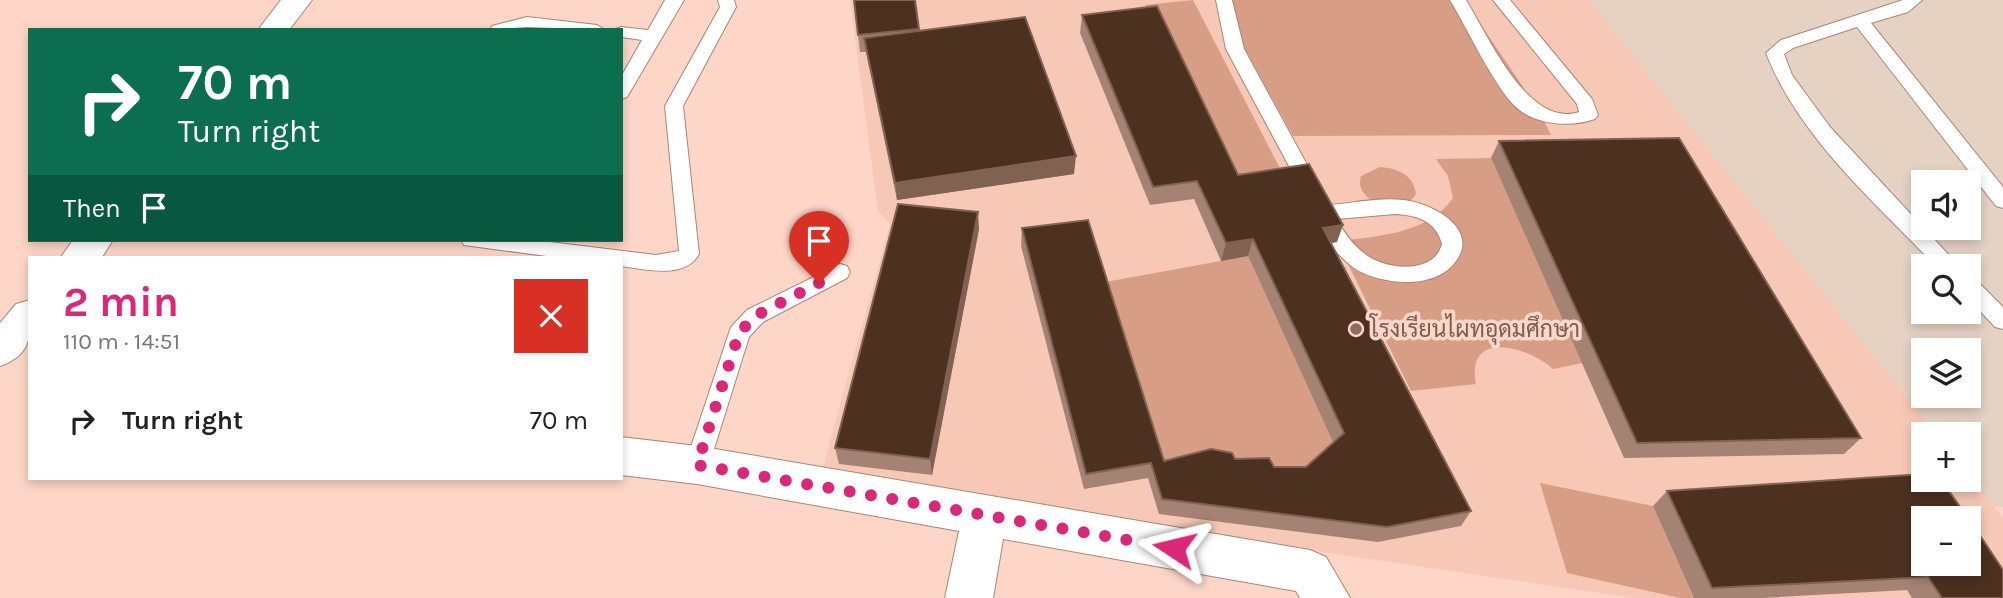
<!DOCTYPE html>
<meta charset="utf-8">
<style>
body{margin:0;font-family:Karla,Sarabun,sans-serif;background:#f2f2f2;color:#222;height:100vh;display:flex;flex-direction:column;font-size:26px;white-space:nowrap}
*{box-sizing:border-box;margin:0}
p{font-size:23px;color:#767676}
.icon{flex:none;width:38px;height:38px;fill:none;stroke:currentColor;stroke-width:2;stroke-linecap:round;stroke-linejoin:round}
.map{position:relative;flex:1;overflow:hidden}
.sheet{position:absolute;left:28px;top:256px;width:595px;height:224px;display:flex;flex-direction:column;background:#fff;border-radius:0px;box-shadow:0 4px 10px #0003}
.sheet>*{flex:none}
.banner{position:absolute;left:28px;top:28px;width:595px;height:214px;border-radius:0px;box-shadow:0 4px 10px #0003;background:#0b6e4f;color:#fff;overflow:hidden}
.controls{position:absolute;left:1911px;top:170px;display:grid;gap:14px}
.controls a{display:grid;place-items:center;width:70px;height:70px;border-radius:0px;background:#fff;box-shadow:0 4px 10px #0003;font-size:35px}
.pin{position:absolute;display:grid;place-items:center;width:60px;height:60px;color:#fff;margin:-72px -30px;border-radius:50% 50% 50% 0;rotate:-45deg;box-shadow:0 0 7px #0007}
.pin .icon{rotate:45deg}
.me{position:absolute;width:77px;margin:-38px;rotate:280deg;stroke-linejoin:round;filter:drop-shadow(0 0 5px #0008)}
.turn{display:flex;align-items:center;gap:24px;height:147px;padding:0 35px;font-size:32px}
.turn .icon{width:91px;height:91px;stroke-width:2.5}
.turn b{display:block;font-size:49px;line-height:60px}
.then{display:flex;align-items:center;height:66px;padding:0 35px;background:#0003;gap:14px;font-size:26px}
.round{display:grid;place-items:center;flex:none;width:74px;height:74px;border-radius:0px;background:#f2f2f2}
.head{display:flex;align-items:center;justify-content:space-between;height:119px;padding:0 35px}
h1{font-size:42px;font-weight:700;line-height:52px;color:#db2777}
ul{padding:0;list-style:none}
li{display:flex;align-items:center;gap:21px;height:91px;padding:0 35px}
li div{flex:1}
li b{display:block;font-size:26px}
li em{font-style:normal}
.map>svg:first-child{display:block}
.commercial{fill:#e5d2c3;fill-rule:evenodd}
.built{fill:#f7c8b6;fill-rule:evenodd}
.green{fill:#d89d85}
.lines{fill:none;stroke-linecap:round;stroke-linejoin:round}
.lane-casing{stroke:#a98577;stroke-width:2}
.street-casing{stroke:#a98577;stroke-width:2}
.lane{fill:#fff;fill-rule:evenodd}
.street{fill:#fff;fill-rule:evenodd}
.wall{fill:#a48374}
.shaded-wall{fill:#816252}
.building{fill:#4c3020;stroke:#816252;stroke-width:2}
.route{stroke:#db2777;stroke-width:12;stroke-dasharray:0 21.6}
.education-dot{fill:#8d6e63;stroke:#fdd6c7;stroke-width:2.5}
.labels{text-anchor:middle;stroke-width:7;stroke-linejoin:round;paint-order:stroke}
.education-label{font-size:23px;fill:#785e54;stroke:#fdd6c7;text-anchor:start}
</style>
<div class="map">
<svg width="2003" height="598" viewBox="0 0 2003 598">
<rect width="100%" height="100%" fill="#fdd6c7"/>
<!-- commercial -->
<path class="commercial" d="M1589,0H2003V507H1994L1969,475V434H1936ZM1923,182H1969V228H1923ZM1923,266H1969V312H1923ZM1923,350H1969V396H1923Z"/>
<!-- built -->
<path class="built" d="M850,0H1589L1936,434H1923V480H1969V475L2003,518V598H1634L820,478L890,224L878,211ZM1923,518H1969V564H1923Z"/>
<!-- green -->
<path class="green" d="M1193,0L1288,184L1234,192L1145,5Z
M1218,0H1464L1538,109L1551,135L1293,136Z
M1491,158L1582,363L1553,369C1528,346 1465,329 1476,384L1411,391L1337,242C1378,235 1427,235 1453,198L1448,176L1436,159Z
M1380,167C1397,168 1414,175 1416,194C1405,216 1352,204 1361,176Z
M1248,256L1336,448L1299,482L1161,476L1100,283Z
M1540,483L1653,506L1694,598H1680L1567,573Z"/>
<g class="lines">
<!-- lane casing -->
<g class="lane-casing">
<path id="lane" d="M665,0H684L627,97L621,99V77L642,40L621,37V30H614L621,27L648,30Z
M718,0H734L736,7L683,106L699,254C685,280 644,269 621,266V257H554L464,245L461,240H533L656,255L679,251L665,106L720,7Z
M1216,0H1232L1244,49L1329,205C1354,203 1380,197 1404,200C1431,203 1480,228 1456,261C1436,290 1384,285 1357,270C1348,264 1340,256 1333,248L1226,49ZM1395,214C1417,215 1436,221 1442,244C1434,275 1385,270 1365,254C1352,244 1344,233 1337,219Z
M1450,0H1466C1488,35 1528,129 1579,112L1577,104L1493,0H1510L1592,99L1598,115L1595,119C1569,128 1530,125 1511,102C1489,76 1468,30 1450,0Z
M1903,0H1922L1908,12L1871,23L2003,187V208L1996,206L1857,27L1793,48L1784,54L1792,75L1830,127L1959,266H1936C1875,203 1798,136 1766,53L1781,40Z
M527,17L597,25L605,30L527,27L490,30L492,26Z
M840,264L847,266L850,272L847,278L763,322L749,337L709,465L705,472L697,475L689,472L685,465L731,327L747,310Z
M1969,278L1976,280L2003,307V329L1995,327L1969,299Z"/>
</g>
<!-- street casing -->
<g class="street-casing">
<path id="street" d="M281,0H312L289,30H258Z
M73,240H113L102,257H61Z
M30,300C30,331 35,354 0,366V323L16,304Z
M621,437L697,446L1310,550L1326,557L1350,598H1300L1296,591L1003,539L993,598H945L959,531L697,484L621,475Z"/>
</g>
<!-- lane -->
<use href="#lane" class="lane"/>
<!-- street -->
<use href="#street" class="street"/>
</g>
<!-- wall -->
<path class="wall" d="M854,0H915L919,31L1074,174L897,200L866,52H860Z
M1082,15L1238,175L1337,242L1330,243L1471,511L1461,526L1378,542L1159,514L1148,478L1084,489L1021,246L1022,228L1164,461L1235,459L1274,467H1306L1333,442L1248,256L1221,261L1194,199L1150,205L1080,33Z
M1499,141L1861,438L1844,454L1624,458L1491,158Z
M979,229L932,475L839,464L835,448Z
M1667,491L2003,598H1912L1907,590L1761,598H1694L1653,506Z"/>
<!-- shaded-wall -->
<path class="shaded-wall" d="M1076,156L1074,174L897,200L895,183Z
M978,212L979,229L932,475L930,459Z
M1343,225L1337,242L1317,245L1323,228Z
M1253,239L1248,256L1221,261L1226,243Z"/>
<!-- building -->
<path class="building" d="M854,0H915L919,29L858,35Z
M1157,6L1238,175L1309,164L1343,225L1323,228L1471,511L1387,527L1162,499L1151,463L1086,474L1022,228L1088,220L1164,461L1211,449L1232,453L1235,459L1269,458L1274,467H1306L1344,433L1253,239L1226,243L1197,181L1153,187L1082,15Z
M1025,17L1076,156L895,183L864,38Z
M1679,138L1861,438L1637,443L1499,141Z
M898,204L978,212L930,459L835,448Z
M1923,474V480H1941L1968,518H1923V564H1969V519L2003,570V598H1942L1928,577L1712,588L1667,491Z"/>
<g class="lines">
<!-- route -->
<path class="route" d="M819,283L755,316L739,333L697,465L1174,548"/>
</g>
<!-- markers -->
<circle class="education-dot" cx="1356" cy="329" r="7"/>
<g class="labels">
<!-- education labels -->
<g class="education-label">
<text x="1370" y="337">โรงเรียนไผทอุดมศึกษา</text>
</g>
</g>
</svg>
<div class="controls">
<a><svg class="icon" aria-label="sound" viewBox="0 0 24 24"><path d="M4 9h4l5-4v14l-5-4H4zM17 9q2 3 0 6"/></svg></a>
<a><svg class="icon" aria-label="search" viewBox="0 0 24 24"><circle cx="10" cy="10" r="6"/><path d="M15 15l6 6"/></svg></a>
<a><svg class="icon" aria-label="layers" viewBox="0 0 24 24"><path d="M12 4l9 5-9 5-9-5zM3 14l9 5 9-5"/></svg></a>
<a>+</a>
<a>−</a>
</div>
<div class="pin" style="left:819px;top:283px;background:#d93025"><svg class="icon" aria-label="arrive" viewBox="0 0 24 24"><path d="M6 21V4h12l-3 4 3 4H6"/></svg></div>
<svg class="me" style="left:1174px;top:548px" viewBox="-20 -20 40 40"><path d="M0-17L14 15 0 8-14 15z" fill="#db2777" stroke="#fff" stroke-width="4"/></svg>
<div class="banner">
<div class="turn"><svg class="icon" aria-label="right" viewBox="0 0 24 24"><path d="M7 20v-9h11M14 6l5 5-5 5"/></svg><div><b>70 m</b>Turn right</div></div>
<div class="then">Then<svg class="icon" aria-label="arrive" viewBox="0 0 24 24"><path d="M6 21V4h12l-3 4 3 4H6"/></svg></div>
</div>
<section class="sheet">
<div class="head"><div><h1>2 min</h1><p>110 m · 14:51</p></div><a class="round" style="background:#d93025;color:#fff"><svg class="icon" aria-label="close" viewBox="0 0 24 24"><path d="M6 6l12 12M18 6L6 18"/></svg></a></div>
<ul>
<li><svg class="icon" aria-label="right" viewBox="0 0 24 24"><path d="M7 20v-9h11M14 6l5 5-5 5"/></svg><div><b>Turn right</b></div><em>70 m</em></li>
</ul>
</section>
</div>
